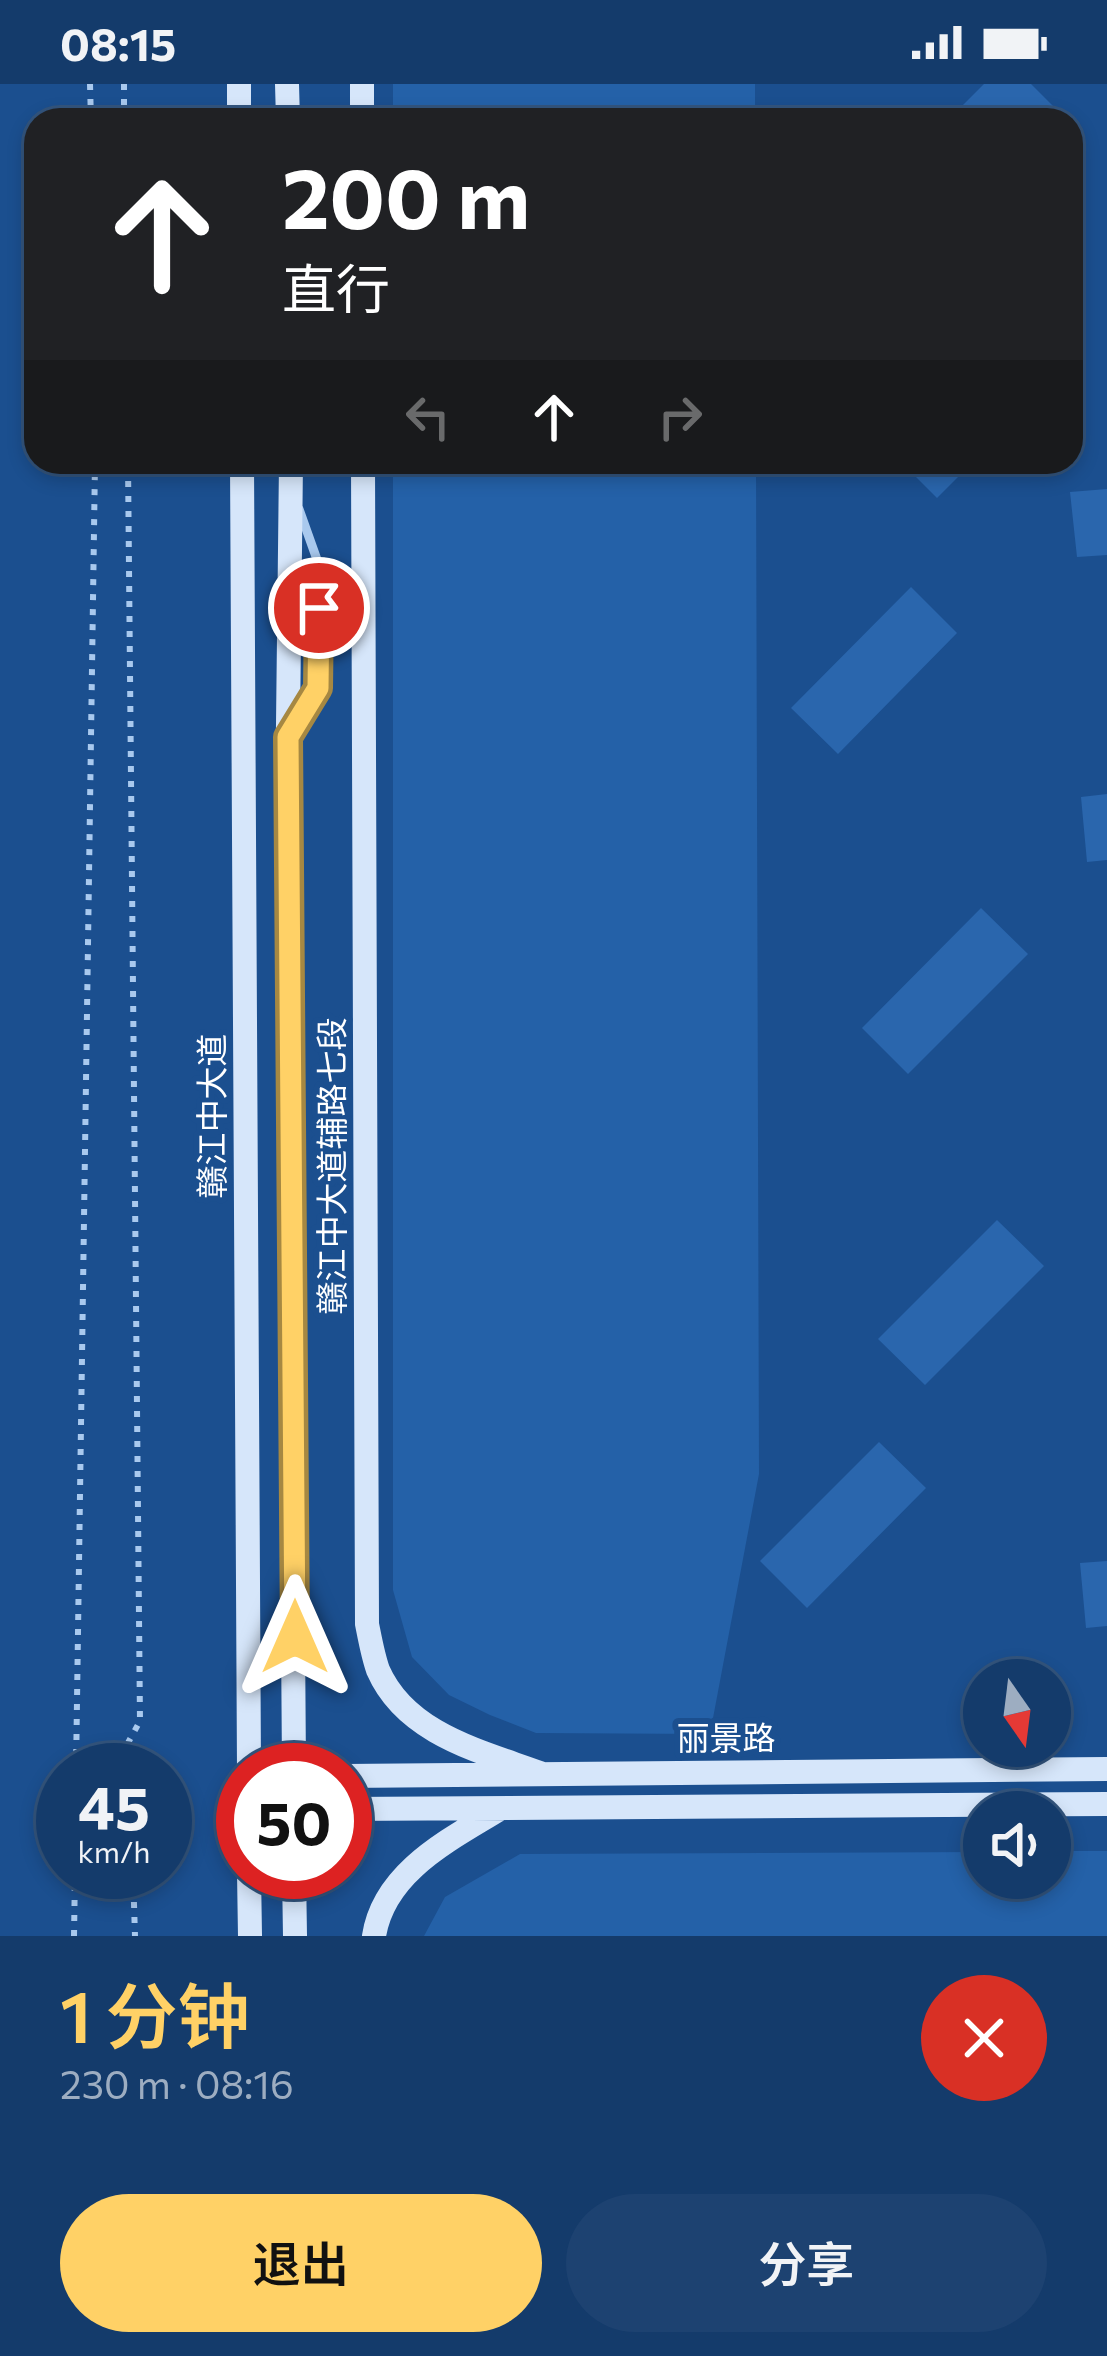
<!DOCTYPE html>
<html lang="zh">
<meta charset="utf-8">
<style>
body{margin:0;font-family:Commissioner,"Noto Sans SC",sans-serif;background:#1d4271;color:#f1f3f6;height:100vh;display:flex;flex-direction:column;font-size:45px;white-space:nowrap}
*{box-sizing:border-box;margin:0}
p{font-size:39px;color:#9dadc1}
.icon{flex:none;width:66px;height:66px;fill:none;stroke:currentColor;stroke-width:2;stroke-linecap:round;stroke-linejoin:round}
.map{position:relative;height:1852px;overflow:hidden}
.drawer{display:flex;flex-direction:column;background:#143b6b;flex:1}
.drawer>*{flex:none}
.hud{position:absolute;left:24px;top:24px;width:1059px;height:366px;border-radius:36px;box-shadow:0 6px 18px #0003,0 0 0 3px #33557e;background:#202124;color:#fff;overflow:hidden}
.needle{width:78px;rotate:166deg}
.buttons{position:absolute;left:963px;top:1575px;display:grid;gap:24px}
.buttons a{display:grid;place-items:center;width:108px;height:108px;border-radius:50%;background:#143b6b;box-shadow:0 6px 18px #0003,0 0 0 3px #33557e;font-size:60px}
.speed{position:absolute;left:36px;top:1659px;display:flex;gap:24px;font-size:60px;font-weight:700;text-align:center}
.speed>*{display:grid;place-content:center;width:156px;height:156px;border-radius:50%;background:#143b6b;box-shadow:0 6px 18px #0003,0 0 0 3px #33557e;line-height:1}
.speed small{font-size:30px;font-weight:400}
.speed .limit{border:18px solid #d22;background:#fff;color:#111}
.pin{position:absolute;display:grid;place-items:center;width:102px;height:102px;color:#fff;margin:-51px;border:6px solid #fff;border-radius:50%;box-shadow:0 3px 12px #0007}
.me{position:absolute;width:132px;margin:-66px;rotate:0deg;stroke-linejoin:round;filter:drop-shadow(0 0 9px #0008)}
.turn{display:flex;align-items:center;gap:42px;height:252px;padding:0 60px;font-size:54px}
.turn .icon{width:156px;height:156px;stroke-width:2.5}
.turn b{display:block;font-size:84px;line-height:102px}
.lanes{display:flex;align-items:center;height:114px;padding:0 60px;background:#0003;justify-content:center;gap:60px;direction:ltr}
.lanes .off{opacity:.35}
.round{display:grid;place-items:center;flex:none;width:126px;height:126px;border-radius:63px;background:#1d4271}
.summary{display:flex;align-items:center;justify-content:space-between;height:204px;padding:0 60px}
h1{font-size:72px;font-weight:600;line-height:90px;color:#ffd166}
.action{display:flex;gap:24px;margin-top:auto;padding:24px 60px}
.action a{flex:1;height:138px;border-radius:72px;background:#ffd166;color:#111;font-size:48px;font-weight:600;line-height:138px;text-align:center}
.action a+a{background:#1d4271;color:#f1f3f6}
.status{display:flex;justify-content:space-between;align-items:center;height:84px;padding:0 60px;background:#143b6b;direction:ltr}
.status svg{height:33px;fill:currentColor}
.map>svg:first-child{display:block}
.green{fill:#2461a8}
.building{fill:#2a66ad}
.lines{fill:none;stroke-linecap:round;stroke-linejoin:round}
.path{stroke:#a9c9ee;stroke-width:6;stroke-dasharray:6 9;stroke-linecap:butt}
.lane{stroke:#a9c9ee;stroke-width:9}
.secondary{stroke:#d6e6fa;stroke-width:24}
.route-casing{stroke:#a68842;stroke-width:30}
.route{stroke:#ffd166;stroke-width:21}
.labels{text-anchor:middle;stroke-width:12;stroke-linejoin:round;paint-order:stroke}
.street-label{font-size:33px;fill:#fff;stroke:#1b4f8f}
</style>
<div class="status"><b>08:15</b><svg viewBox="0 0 49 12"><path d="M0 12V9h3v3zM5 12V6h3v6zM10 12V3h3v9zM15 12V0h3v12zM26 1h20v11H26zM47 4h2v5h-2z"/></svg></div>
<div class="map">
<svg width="1107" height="1852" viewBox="0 0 1107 1852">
<rect width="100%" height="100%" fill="#1b4f8f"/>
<!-- green -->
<path class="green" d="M393,0H755V36H393Z
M393,378H756L759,1390L710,1650L536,1649L490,1631L449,1611L412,1573L393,1506Z
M1050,1767H1107V1852H424L445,1813L520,1770L984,1768V1794H1050Z"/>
<!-- building -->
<path class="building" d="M984,0H1031L1054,23L1041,36H948Z
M901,378H973L937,414Z
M1107,405V471L1077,473L1070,408Z
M911,503L957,549L838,670L791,624Z
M1107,710V776L1087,778L1081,713Z
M981,824L1028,870L908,990L862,944Z
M997,1136L1044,1182L925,1301L878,1255Z
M879,1358L926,1404L807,1524L760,1477Z
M1107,1477V1542L1086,1544L1080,1479Z"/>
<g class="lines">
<!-- path -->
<path class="path" d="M90,0L91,36
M124,0V36
M76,1686L95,378
M113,1686L140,1637L128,378
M133,1788L135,1852
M74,1852L75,1788"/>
<!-- lane -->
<path class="lane" d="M294,643L318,605L320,484L299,425"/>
<!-- secondary -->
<path class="secondary" d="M239,0V36
M287,0L288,36
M362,0V36
M242,378L249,1686
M291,378L287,728L294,1686
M363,378L367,1540C370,1555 373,1572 378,1586C406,1650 480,1667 540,1689
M345,1692L1107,1685
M345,1725L1107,1720
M249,1788L250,1852
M294,1788L295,1852
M374,1852C384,1788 449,1756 498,1726"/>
</g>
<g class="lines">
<!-- route casing -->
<g class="route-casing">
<path id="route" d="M295,1553L288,653L318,604L319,524"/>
</g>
<!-- route -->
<use href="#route" class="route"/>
</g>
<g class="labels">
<!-- street labels -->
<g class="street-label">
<text transform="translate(212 1032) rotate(-90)" y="12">赣江中大道</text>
<text transform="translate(332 1082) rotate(-90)" y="12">赣江中大道辅路七段</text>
<text x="726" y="1666">丽景路</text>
</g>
</g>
</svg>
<div class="buttons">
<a><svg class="needle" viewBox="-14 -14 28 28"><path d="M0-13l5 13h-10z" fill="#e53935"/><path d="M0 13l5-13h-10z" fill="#9dadc1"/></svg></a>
<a><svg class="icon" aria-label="sound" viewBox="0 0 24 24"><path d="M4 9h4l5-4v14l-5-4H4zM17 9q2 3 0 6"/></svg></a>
</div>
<div class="speed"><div>45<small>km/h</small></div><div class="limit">50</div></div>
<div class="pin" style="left:319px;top:524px;background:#d93025"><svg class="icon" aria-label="arrive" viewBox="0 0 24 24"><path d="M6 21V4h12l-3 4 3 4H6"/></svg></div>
<svg class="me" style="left:295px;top:1553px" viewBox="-20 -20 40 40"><path d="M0-17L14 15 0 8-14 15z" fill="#ffd166" stroke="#fff" stroke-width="4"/></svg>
<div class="hud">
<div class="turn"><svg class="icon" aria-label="ahead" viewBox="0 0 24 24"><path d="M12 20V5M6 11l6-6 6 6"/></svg><div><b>200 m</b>直行</div></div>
<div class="lanes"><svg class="icon off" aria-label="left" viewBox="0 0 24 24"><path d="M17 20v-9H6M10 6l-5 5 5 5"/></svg><svg class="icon" aria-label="ahead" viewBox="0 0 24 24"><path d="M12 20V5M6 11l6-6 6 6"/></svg><svg class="icon off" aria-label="right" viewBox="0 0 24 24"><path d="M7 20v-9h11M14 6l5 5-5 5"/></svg></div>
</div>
</div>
<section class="drawer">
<div class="summary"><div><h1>1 分钟</h1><p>230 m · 08:16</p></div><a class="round" style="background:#d93025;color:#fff"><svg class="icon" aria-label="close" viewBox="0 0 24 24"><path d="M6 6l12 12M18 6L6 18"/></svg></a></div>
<div class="action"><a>退出</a><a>分享</a></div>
</section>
